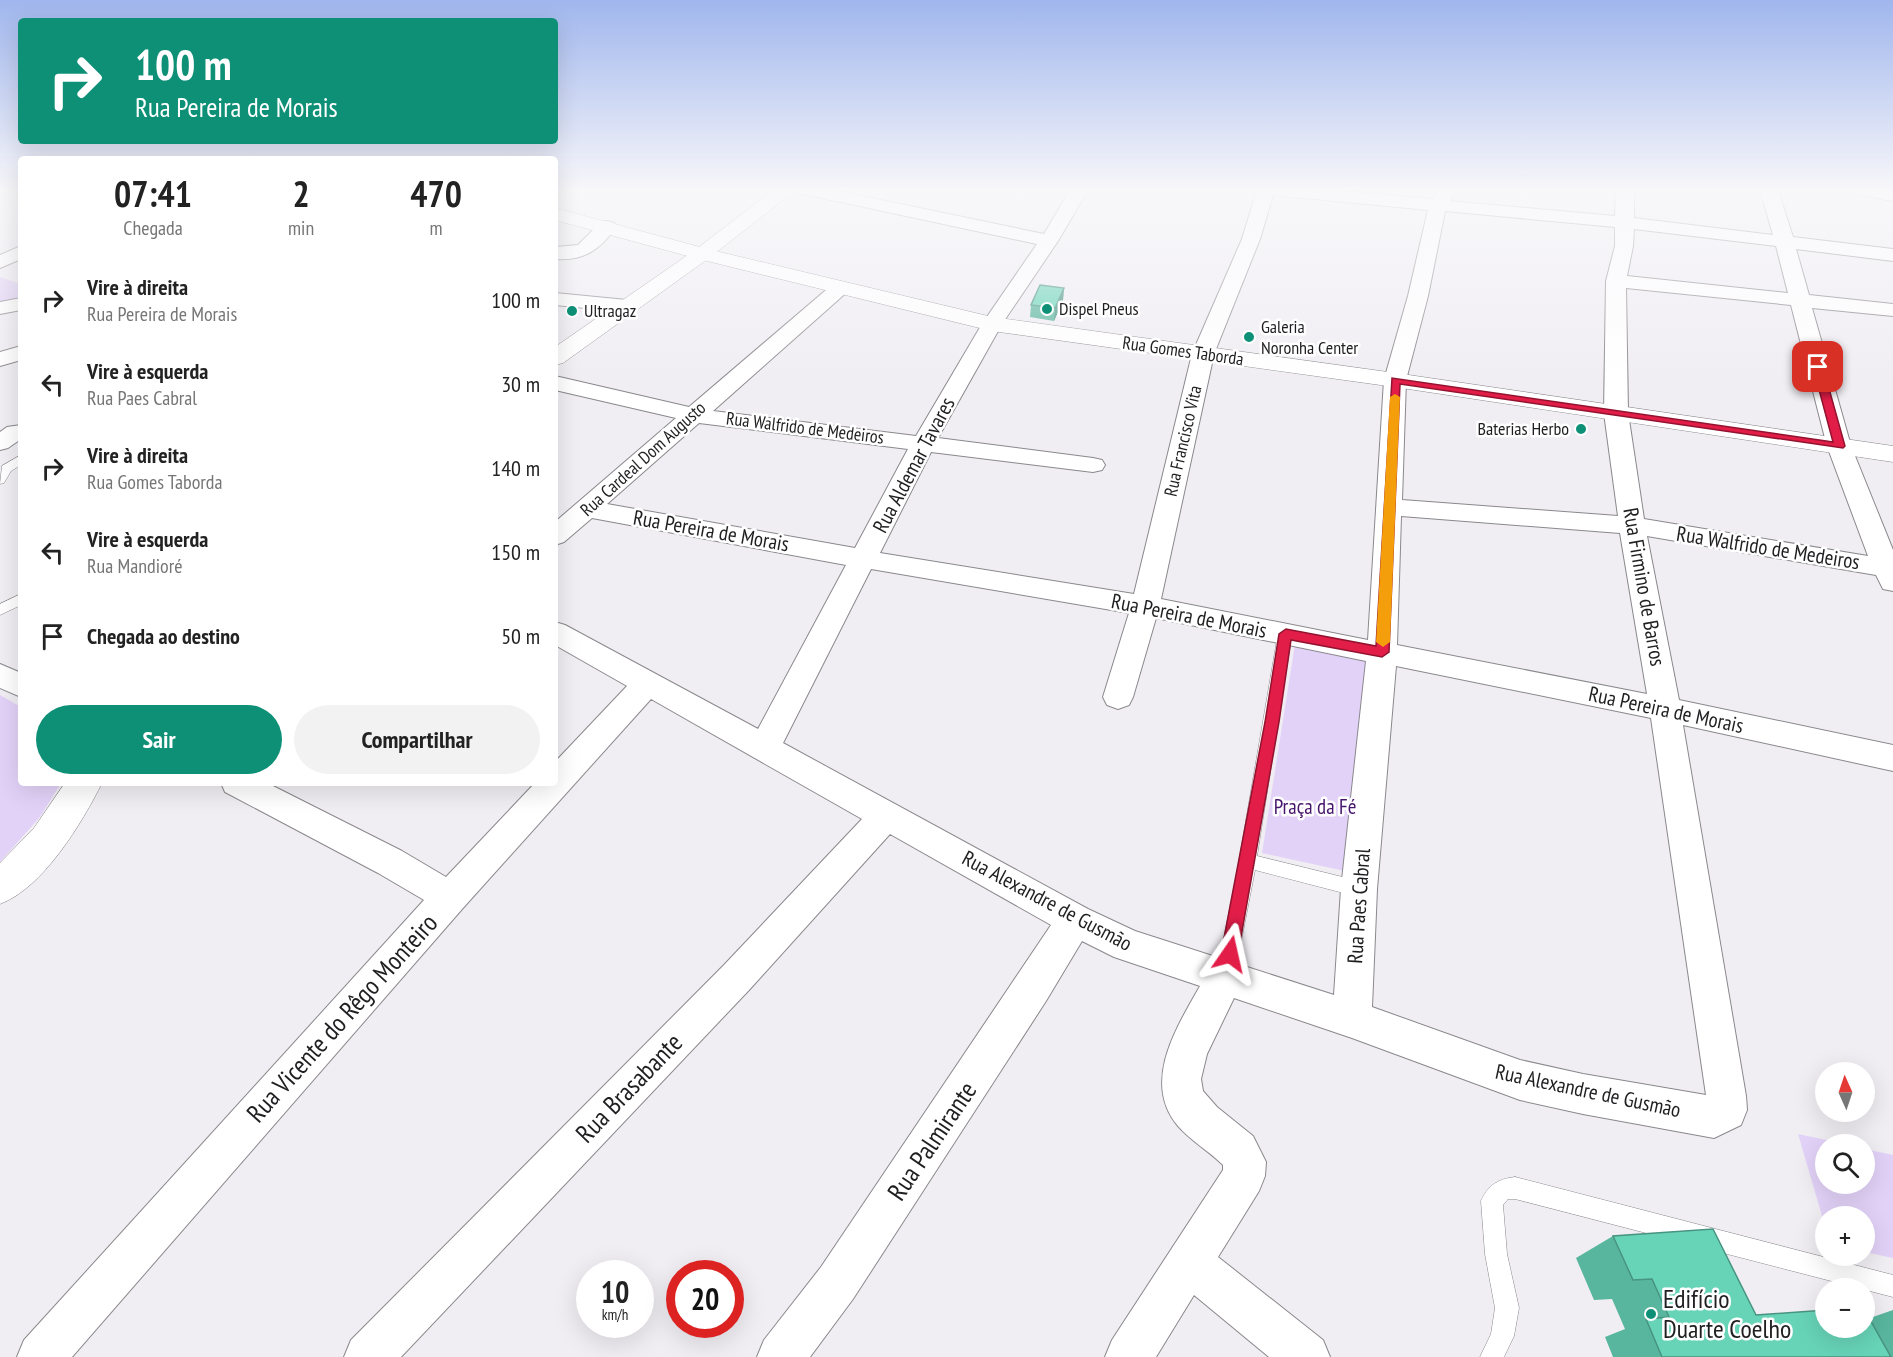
<!DOCTYPE html>
<html lang="pt">
<meta charset="utf-8">
<style>
body{margin:0;font-family:"PT Sans Narrow",sans-serif;background:#f2f2f2;color:#222;height:100vh;display:flex;flex-direction:column;font-size:22px;white-space:nowrap}
*{box-sizing:border-box;margin:0}
p{font-size:20px;color:#767676}
.icon{flex:none;width:33px;height:33px;fill:none;stroke:currentColor;stroke-width:2;stroke-linecap:round;stroke-linejoin:round}
.map{position:relative;flex:1;overflow:hidden}
.sheet{position:absolute;left:18px;top:156px;width:540px;height:630px;display:flex;flex-direction:column;background:#fff;border-radius:6px;box-shadow:0 6px 24px #0002}
.sheet>*{flex:none}
.hud{position:absolute;left:18px;top:18px;width:540px;height:126px;border-radius:6px;box-shadow:0 6px 24px #0002;background:#0e9077;color:#fff;overflow:hidden}
.needle{width:39px;rotate:357deg}
.tools{position:absolute;left:1815px;top:1062px;display:grid;gap:12px}
.tools a{display:grid;place-items:center;width:60px;height:60px;border-radius:50%;background:#fff;box-shadow:0 6px 24px #0002;font-size:30px}
.speed{position:absolute;left:576px;top:1260px;display:flex;gap:12px;font-size:30px;font-weight:700;text-align:center}
.speed>*{display:grid;place-content:center;width:78px;height:78px;border-radius:50%;background:#fff;box-shadow:0 6px 24px #0002;line-height:1}
.speed small{font-size:15px;font-weight:400}
.speed .limit{border:9px solid #d22;background:#fff;color:#111}
.pin{position:absolute;display:grid;place-items:center;width:51px;height:51px;color:#fff;margin:-26px;border-radius:12px;box-shadow:0 3px 9px #0006}
.me{position:absolute;width:66px;margin:-33px;rotate:11deg;stroke-linejoin:round;filter:drop-shadow(0 0 4px #0008)}
.turn{display:flex;align-items:center;gap:21px;height:126px;padding:0 18px;font-size:27px}
.turn .icon{width:78px;height:78px;stroke-width:2.5}
.turn b{display:block;font-size:42px;line-height:51px}
.eta{display:flex;justify-content:space-evenly;align-items:center;height:102px;text-align:center}
.eta b{font-size:36px;font-weight:700;line-height:42px}
.primary-button{display:flex;gap:12px;margin-top:auto;padding:12px 18px}
.primary-button a{flex:1;height:69px;border-radius:36px;background:#0e9077;color:#fff;font-size:24px;font-weight:700;line-height:69px;text-align:center}
.primary-button a+a{background:#f2f2f2;color:#222}
ul{padding:0;list-style:none}
li{display:flex;align-items:center;gap:18px;height:84px;padding:0 18px}
li div{flex:1}
li b{display:block;font-size:22px}
li em{font-style:normal}
.map>svg:first-child{display:block}
.green{fill:#e3d2f8}
.lines{fill:none;stroke-linecap:round;stroke-linejoin:round}
.service-casing{stroke:#8a888c;stroke-width:1}
.minor-casing{stroke:#8a888c;stroke-width:2}
.tertiary-casing{stroke:#8a888c;stroke-width:1}
.secondary-casing{stroke:#8a888c;stroke-width:1}
.service{fill:#fff;fill-rule:evenodd}
.minor{fill:#fff;fill-rule:evenodd}
.tertiary{fill:#fff;fill-rule:evenodd}
.secondary{fill:#fff;fill-rule:evenodd}
.wall{fill:#59b69e}
.shaded-wall{fill:#489481}
.building{fill:#67d4b8;stroke:#489481;stroke-width:1.5}
.route{fill:#e11d48;stroke:#92132f;stroke-width:1.5}
.slow{fill:#f59e0b}
.poi-dot{fill:#0e9077;stroke:#fff;stroke-width:2}
.labels{text-anchor:middle;stroke-width:5;stroke-linejoin:round;paint-order:stroke}
.far-poi-label{font-size:18px;fill:#1f1e20;stroke:#fff;text-anchor:start}
.far-street-label{font-size:18px;fill:#1f1e20;stroke:#fff}
.street-label{font-size:21px;fill:#1f1e20;stroke:#fff}
.park-label{font-size:21px;fill:#45166b;stroke:#fff}
.near-street-label{font-size:26px;fill:#1f1e20;stroke:#fff}
.near-poi-label{font-size:26px;fill:#1f1e20;stroke:#fff;text-anchor:start}
</style>
<div class="map">
<svg width="1893" height="1357" viewBox="0 0 1893 1357">
<rect width="100%" height="100%" fill="#f0eef3"/>
<!-- green -->
<path class="green" d="M0,277L21,284V302L0,304Z
M1295,644L1372,659L1354,873L1262,853Z
M0,695L21,707V783H61L40,817L0,862Z
M1798,1134L1845,1144H1826V1184H1864L1865,1149L1893,1155V1258L1865,1252L1864,1216H1826L1825,1226Z"/>
<g class="lines">
<!-- service casing -->
<g class="service-casing">
<path id="service" d="M21,455V465L11,471L4,483L0,484L2,466Z
M21,594V605L0,615V604Z
M1285,629L1292,634L1257,856L1359,881L1365,884L1368,889L1365,894L1359,897L1255,870L1234,978L1232,984L1225,987L1218,984L1216,978L1239,861L1278,634Z
M1515,1177L1893,1275V1297L1515,1199H1508L1503,1205L1507,1254L1519,1308L1514,1336L1504,1357H1480L1491,1334L1495,1308L1485,1254L1481,1201C1488,1185 1498,1179 1515,1177Z"/>
</g>
<!-- minor casing -->
<g class="minor-casing">
<path id="minor" d="M799,190H833L1044,234L1070,190H1088L1058,241L1002,324L938,438L1093,458L1102,460L1105,465L1102,470L1093,472L931,452L880,553L1134,594L1192,354L1242,239L1257,190H1331L1433,199L1437,190H1455L1450,201L1615,216L1616,190H1634V218L1773,235L1760,190H1778L1793,237L1893,249V261L1796,249L1809,295L1893,304V316L1812,308L1851,446L1893,550V591L1883,589L1876,575L1647,536L1679,700L1893,745V771L1683,725L1746,1096L1747,1110L1741,1125L1714,1138L1583,1114L1520,1100L1352,1038L1234,998L1207,1054L1201,1079L1203,1091L1217,1107L1253,1136L1266,1162L1265,1176L1259,1191L1218,1257L1323,1340L1330,1357H1269L1194,1295L1156,1357H1105L1112,1340L1223,1170V1165C1209,1151 1191,1141 1178,1126C1141,1082 1177,1027 1200,986L1114,957L1082,941L1046,1001L853,1299L810,1357H757L764,1340L821,1267L1051,925L890,834L750,989L401,1357H344L351,1340L724,965L862,819L651,699L463,908L72,1357H17L24,1340L424,900L378,873L225,792L221,783H267L402,851L446,877L535,783H555V762L627,686L555,645V622L565,625L758,729L846,565L592,518L564,542L555,545V522L676,418L555,390V376L689,407L833,284H847L850,288L847,292L713,411L916,436L982,324L1037,244L808,195L802,194ZM1273,195L1428,210L1408,296L1384,380L1368,640L1161,599L1214,354L1260,239ZM1445,211L1615,227V246L1606,281L1604,413L1618,516L1402,500L1406,380L1428,296ZM1634,229L1776,246L1788,293L1627,276L1633,246ZM1626,288L1791,305L1827,446L1868,556L1644,519L1628,413ZM699,423L908,449L855,548L607,504ZM1401,516L1620,533L1647,694L1397,645ZM871,569L1129,613L1103,697L1107,705L1118,709L1129,705L1133,697L1156,618L1366,661L1341,889L1334,995L1135,931L1088,909L783,743ZM1396,666L1651,718L1706,1095L1583,1074L1520,1060L1372,1007L1377,889Z
M1852,190L1893,191V201L1855,194Z
M607,221L614,223L616,227C600,250 584,261 555,259V247L578,245L600,223Z
M21,246V259L0,268V255Z
M555,293L627,300L634,302L637,306L634,310L627,312L555,305Z
M21,298V310L0,314V302Z
M21,346V360L0,366V352Z
M21,425V439L8,448L0,450V432L7,427Z
M0,664L21,673V697L0,688Z"/>
</g>
<!-- tertiary casing -->
<g class="tertiary-casing">
<path id="tertiary" d="M774,190H796L709,258L563,363L555,365V347L695,250Z
M65,783H102C82,823 43,888 0,904V863L34,828Z"/>
</g>
<!-- secondary casing -->
<g class="secondary-casing">
<path id="secondary" d="M555,208L707,249L992,317L1395,373L1893,446V462L1395,387L992,331L695,258L555,220Z"/>
</g>
<!-- service -->
<use href="#service" class="service"/>
<!-- minor -->
<use href="#minor" class="minor"/>
<!-- tertiary -->
<use href="#tertiary" class="tertiary"/>
<!-- secondary -->
<use href="#secondary" class="secondary"/>
</g>
<!-- wall -->
<path class="wall" d="M1064,288L1063,300L1054,321L1030,317L1031,305Z
M1613,1236L1756,1315L1870,1318L1893,1310V1357H1613L1605,1337L1625,1329L1612,1299L1594,1300L1576,1258Z"/>
<!-- shaded-wall -->
<path class="shaded-wall" d="M1064,288L1063,300L1054,321L1055,308Z"/>
<!-- building -->
<path class="building" d="M1040,285L1064,288L1055,308L1031,305Z
M1713,1229L1756,1315L1826,1310V1328H1864V1309L1891,1357H1662L1646,1319L1669,1317L1652,1279L1633,1280L1613,1236Z"/>
<!-- sky -->
<linearGradient id="sky" x2="0" y2="1"><stop stop-color="#a0b6ed"/><stop offset="0.5" stop-color="#f8f7fa"/><stop offset="1" stop-color="#f8f7fa" stop-opacity="0"/></linearGradient>
<rect width="1893" height="380" fill="url(#sky)"/>
<!-- route -->
<path class="route" d="M1818,364L1823,367L1845,446L1843,448L1400,384L1389,652L1382,657L1291,640L1279,722L1238,954L1236,960L1230,962L1224,960L1221,954L1265,722L1279,634L1286,629L1376,646L1392,378L1833,442L1813,367Z"/>
<!-- slow -->
<path class="slow" d="M1395,394L1400,397L1390,642L1383,647L1376,642L1390,397Z"/>
<!-- markers -->
<g class="poi-dot">
<circle cx="1047" cy="309" r="6"/>
<circle cx="572" cy="311" r="6"/>
<circle cx="1249" cy="337" r="6"/>
<circle cx="1581" cy="429" r="6"/>
<circle cx="1651" cy="1314" r="6"/>
</g>
<g class="labels">
<!-- far-poi labels -->
<g class="far-poi-label">
<text x="1059" y="315">Dispel Pneus</text>
<text x="584" y="317">Ultragaz</text>
<text x="1261" y="333">Galeria<tspan x="1261" dy="21">Noronha Center</tspan></text>
<text x="1569" y="435" text-anchor="end">Baterias Herbo</text>
</g>
<!-- far-street labels -->
<g class="far-street-label">
<text transform="translate(1183 351) rotate(8)" y="6">Rua Gomes Taborda</text>
<text transform="translate(805 428) rotate(7)" y="6">Rua Walfrido de Medeiros</text>
<text transform="translate(1183 441) rotate(-77)" y="6">Rua Francisco Vita</text>
<text transform="translate(643 459) rotate(-42)" y="6">Rua Cardeal Dom Augusto</text>
</g>
<!-- street labels -->
<g class="street-label">
<text transform="translate(914 465) rotate(-62)" y="7">Rua Aldemar Tavares</text>
<text transform="translate(711 531) rotate(10)" y="7">Rua Pereira de Morais</text>
<text transform="translate(1768 548) rotate(9)" y="7">Rua Walfrido de Medeiros</text>
<text transform="translate(1644 587) rotate(80)" y="7">Rua Firmino de Barros</text>
<text transform="translate(1189 616) rotate(11)" y="7">Rua Pereira de Morais</text>
<text transform="translate(1666 710) rotate(12)" y="7">Rua Pereira de Morais</text>
<text transform="translate(1047 901) rotate(28)" y="7">Rua Alexandre de Gusmão</text>
<text transform="translate(1359 906) rotate(-86)" y="7">Rua Paes Cabral</text>
<text transform="translate(1588 1091) rotate(12)" y="7">Rua Alexandre de Gusmão</text>
</g>
<!-- park labels -->
<g class="park-label">
<text x="1315" y="814">Praça da Fé</text>
</g>
<!-- near-street labels -->
<g class="near-street-label">
<text transform="translate(342 1018) rotate(-48)" y="9">Rua Vicente do Rêgo Monteiro</text>
<text transform="translate(629 1088) rotate(-46)" y="9">Rua Brasabante</text>
<text transform="translate(932 1141) rotate(-56)" y="9">Rua Palmirante</text>
</g>
<!-- near-poi labels -->
<g class="near-poi-label">
<text x="1663" y="1308">Edifício<tspan x="1663" dy="30">Duarte Coelho</tspan></text>
</g>
</g>
</svg>
<div class="tools">
<a><svg class="needle" viewBox="-14 -14 28 28"><path d="M0-13l5 13h-10z" fill="#e53935"/><path d="M0 13l5-13h-10z" fill="#767676"/></svg></a>
<a><svg class="icon" aria-label="search" viewBox="0 0 24 24"><circle cx="10" cy="10" r="6"/><path d="M15 15l6 6"/></svg></a>
<a>+</a>
<a>−</a>
</div>
<div class="speed"><div>10<small>km/h</small></div><div class="limit">20</div></div>
<div class="pin" style="left:1818px;top:367px;background:#d93025"><svg class="icon" aria-label="arrive" viewBox="0 0 24 24"><path d="M6 21V4h12l-3 4 3 4H6"/></svg></div>
<svg class="me" style="left:1230px;top:954px" viewBox="-20 -20 40 40"><path d="M0-17L14 15 0 8-14 15z" fill="#e11d48" stroke="#fff" stroke-width="4"/></svg>
<div class="hud">
<div class="turn"><svg class="icon" aria-label="right" viewBox="0 0 24 24"><path d="M7 20v-9h11M14 6l5 5-5 5"/></svg><div><b>100 m</b>Rua Pereira de Morais</div></div>
</div>
<section class="sheet">
<div class="eta">
<div><b>07:41</b><p>Chegada</p></div>
<div><b>2</b><p>min</p></div>
<div><b>470</b><p>m</p></div>
</div>
<ul>
<li><svg class="icon" aria-label="right" viewBox="0 0 24 24"><path d="M7 20v-9h11M14 6l5 5-5 5"/></svg><div><b>Vire à direita</b><p>Rua Pereira de Morais</p></div><em>100 m</em></li>
<li><svg class="icon" aria-label="left" viewBox="0 0 24 24"><path d="M17 20v-9H6M10 6l-5 5 5 5"/></svg><div><b>Vire à esquerda</b><p>Rua Paes Cabral</p></div><em>30 m</em></li>
<li><svg class="icon" aria-label="right" viewBox="0 0 24 24"><path d="M7 20v-9h11M14 6l5 5-5 5"/></svg><div><b>Vire à direita</b><p>Rua Gomes Taborda</p></div><em>140 m</em></li>
<li><svg class="icon" aria-label="left" viewBox="0 0 24 24"><path d="M17 20v-9H6M10 6l-5 5 5 5"/></svg><div><b>Vire à esquerda</b><p>Rua Mandioré</p></div><em>150 m</em></li>
<li><svg class="icon" aria-label="arrive" viewBox="0 0 24 24"><path d="M6 21V4h12l-3 4 3 4H6"/></svg><div><b>Chegada ao destino</b></div><em>50 m</em></li>
</ul>
<div class="primary-button"><a>Sair</a><a>Compartilhar</a></div>
</section>
</div>
